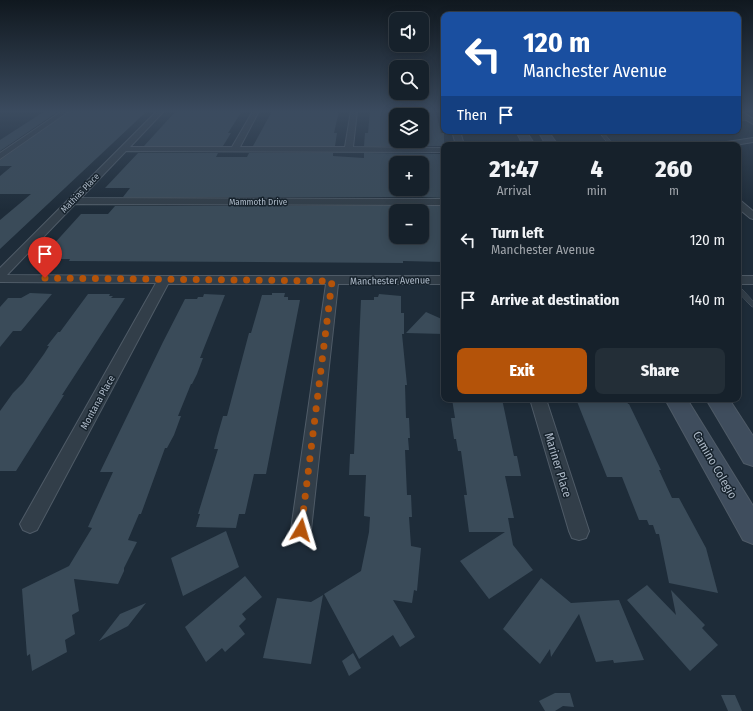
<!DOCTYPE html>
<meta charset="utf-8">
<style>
body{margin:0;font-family:"Fira Sans Condensed",sans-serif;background:#232e37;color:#f1f3f6;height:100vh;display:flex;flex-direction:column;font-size:15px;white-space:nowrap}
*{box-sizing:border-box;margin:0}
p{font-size:13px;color:#9ea3a9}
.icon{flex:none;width:22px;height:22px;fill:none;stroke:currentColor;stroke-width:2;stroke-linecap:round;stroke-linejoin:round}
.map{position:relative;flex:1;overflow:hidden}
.drawer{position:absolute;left:441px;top:142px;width:300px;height:260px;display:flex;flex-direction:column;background:#16212b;border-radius:8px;box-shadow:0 2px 10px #0003,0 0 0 1px #353e47}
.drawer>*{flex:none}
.banner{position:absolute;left:441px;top:12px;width:300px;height:122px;border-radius:8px;box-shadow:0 2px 10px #0003,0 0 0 1px #353e47;background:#1a4fa0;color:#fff;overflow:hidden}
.controls{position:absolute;left:389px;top:12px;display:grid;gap:8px}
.controls a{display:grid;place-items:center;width:40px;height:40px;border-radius:8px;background:#16212b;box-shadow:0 2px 10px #0003,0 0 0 1px #353e47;font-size:20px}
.pin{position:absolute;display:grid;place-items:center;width:34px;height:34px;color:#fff;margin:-41px -17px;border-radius:50% 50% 50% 0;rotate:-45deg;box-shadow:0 0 4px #0007}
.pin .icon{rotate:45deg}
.me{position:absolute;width:44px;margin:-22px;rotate:7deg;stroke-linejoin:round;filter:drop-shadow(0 0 3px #0008)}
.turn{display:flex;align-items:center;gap:14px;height:84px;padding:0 16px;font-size:18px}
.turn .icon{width:52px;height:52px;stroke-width:2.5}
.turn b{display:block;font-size:28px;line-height:34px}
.then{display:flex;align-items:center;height:38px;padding:0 16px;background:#0003;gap:8px;font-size:15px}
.eta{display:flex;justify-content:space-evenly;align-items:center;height:68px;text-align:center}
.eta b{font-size:24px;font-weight:800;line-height:28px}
.primary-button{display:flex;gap:8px;margin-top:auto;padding:8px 16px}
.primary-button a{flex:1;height:46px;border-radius:8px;background:#b45309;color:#fff;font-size:16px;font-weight:800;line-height:46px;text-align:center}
.primary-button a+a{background:#232e37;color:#f1f3f6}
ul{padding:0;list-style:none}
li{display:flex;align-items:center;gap:12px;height:60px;padding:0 16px}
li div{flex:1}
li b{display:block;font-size:15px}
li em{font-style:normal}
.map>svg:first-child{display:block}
.building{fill:#3a4b59}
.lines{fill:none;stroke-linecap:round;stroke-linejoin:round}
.lane-casing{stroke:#4f5b67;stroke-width:1}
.street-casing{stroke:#4f5b67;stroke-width:2}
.secondary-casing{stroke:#4f5b67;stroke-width:2}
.lane{fill:#323e49;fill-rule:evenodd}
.street{fill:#323e49;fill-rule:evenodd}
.secondary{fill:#3f4d5d;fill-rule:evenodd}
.route{stroke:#b45309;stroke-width:7;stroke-dasharray:0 12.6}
.labels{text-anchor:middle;stroke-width:3;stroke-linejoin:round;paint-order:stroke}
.far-street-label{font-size:9px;fill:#acb8c6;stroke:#17232d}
.street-label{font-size:10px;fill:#acb8c6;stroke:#17232d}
.near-street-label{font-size:12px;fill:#acb8c6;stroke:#17232d}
</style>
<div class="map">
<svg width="753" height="711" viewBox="0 0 753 711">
<rect width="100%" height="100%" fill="#1e2c39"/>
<!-- building -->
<path class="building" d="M45,111H59L0,151V140Z
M70,111H147L0,249V220L31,194H0V176L12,166H0V160Z
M176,111H242L228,133H231L223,146H144Z
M272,111H339L334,133H337L335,146H253Z
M370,111H396V141H422V111H436L441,133H444V146H364L365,133H368Z
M138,153H218L216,157H247L249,153H333V156L364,158V153L444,154V198L422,197V163H396V197H123L130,188H105Z
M115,206H396V242L422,243V206H444V262L403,261V263L69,261L70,259H45L47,257H42L81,214H108Z
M30,293L52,294L21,331H13L0,347V307L8,298H21Z
M272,293H285L284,297H288V300H300L266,474H254L245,514H239L236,528L196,527L200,514H198L218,449H214L217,437L223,416H227L249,333H251L262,295H272Z
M88,294H110L109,296H113L111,298H125L62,395H64L16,471H0V411L13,393L23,383L44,354L49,346H47L58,332H60Z
M204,294L225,295L200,358H203L197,374L192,384H191L178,416H181L174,435L167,448H165L141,514H139L128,540L137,542L124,568V571L118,584L74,579L79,611L72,615L75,634L65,640L67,652L32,671L30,654L27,656L22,589L69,566L92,528L88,527L113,472H100L163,342L185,299H197L198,297H203Z
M379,294L401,296V313H404V334H402L407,385H405L406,418H409L410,438H408L409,450H405L407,495H411L412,517H409L411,546L421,548L417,591L414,590L412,603L393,600L415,637L400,647L393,635L359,659L324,594L361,571L369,532L370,517L364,516L366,475H349L350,454H354L361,300H374V297H378Z
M426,312L444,320V334L406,333Z
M452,399H502L514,456H517L521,476H505L514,518H508L513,545L533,570L489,599L460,561L505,532H469L464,495H467L461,451H458L456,439H454L451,418H455Z
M576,399H626L628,404H629L661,470H659L672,498H679L706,548L718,593L669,583L659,534H656L653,525H649L647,520H639L622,477H607Z
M226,531L239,567L183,596L171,558Z
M245,576L262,597L242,614L246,619L239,626L245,634L225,652L222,648L206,662L185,627Z
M541,578L571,603L619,600L644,660L614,663L613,660L596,662L579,614L551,657L550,649L540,664L503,629Z
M647,585L676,615L671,590L705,625L702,628L718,645L690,671L627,600Z
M323,595L311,664L263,658L277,598L311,602Z
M146,603L128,626L99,641L120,614Z
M353,653L361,668L349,676L342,661Z
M555,693H570L574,707L563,706L555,711H545L539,701Z
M721,695H735L742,711H728Z"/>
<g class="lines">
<!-- lane casing -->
<g class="lane-casing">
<path id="lane" d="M738,118H749L751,119L749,120H738Z
M598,131H602L614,145H610Z
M738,286L740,287L753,301V307L751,306L738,292Z"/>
</g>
<!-- street casing -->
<g class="street-casing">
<path id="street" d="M62,111H69L0,159V153Z
M157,111H164L130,147H232L253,111H259L240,147H345L351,111H357L353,147L444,148V152L126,151L81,198L444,199V205L75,204L7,275L164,276H444V284H338L311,530L308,536L301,539L294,536L291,530L326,284H168L37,530L30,533L23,530L20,524L156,283L0,282V268Z
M738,111H741L753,119V124L738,115Z
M452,131H460L464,145H456Z
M753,138V142L735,145H716L720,143Z
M738,200L741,201L753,211V219L750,218L738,208Z
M738,276H753V284H738Z
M530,399H546L589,531L586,538L579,540L572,538L569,531Z"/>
</g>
<!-- secondary casing -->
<g class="secondary-casing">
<path id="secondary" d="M516,131H526L535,145H523Z
M538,131H548L558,145H546Z
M665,399H687L753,506V544L743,540Z
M706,399H729L753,436V466L744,463Z"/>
</g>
<!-- lane -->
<use href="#lane" class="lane"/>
<!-- street -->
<use href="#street" class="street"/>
<!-- secondary -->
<use href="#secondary" class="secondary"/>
</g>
<!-- sky -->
<linearGradient id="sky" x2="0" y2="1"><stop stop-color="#10181f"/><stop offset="0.53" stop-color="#3b4b5f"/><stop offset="1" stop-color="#3b4b5f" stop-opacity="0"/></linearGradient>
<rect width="753" height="210" fill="url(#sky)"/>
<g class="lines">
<!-- route -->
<path class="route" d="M45,278L332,281L301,530"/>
</g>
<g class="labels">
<!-- far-street labels -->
<g class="far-street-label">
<text transform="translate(80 193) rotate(-46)" y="3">Mathias Place</text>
<text x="258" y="205">Mammoth Drive</text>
</g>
<!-- street labels -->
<g class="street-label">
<text transform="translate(390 280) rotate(-1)" y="4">Manchester Avenue</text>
<text transform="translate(97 402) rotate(-61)" y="4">Montana Place</text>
</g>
<!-- near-street labels -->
<g class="near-street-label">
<text transform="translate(558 465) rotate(73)" y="4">Mariner Place</text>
<text transform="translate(715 465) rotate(60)" y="4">Camino Colegio</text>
</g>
</g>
</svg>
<div class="controls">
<a><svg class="icon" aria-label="sound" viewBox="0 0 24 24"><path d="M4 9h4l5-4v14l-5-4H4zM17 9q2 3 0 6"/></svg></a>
<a><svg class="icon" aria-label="search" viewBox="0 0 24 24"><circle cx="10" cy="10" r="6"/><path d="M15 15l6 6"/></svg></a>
<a><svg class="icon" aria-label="layers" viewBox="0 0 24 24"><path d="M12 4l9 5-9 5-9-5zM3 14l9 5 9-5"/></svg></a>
<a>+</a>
<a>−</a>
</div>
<div class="pin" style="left:45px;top:278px;background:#d93025"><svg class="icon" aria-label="arrive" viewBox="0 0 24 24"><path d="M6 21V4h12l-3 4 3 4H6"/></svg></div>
<svg class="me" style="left:301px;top:530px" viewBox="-20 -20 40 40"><path d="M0-17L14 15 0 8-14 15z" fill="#b45309" stroke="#fff" stroke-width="4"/></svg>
<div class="banner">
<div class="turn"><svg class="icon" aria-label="left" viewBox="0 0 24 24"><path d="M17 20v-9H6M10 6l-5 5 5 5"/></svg><div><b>120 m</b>Manchester Avenue</div></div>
<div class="then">Then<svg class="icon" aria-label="arrive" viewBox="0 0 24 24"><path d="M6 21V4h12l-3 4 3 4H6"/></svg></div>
</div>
<section class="drawer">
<div class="eta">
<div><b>21:47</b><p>Arrival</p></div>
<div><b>4</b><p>min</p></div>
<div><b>260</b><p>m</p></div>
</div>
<ul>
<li><svg class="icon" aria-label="left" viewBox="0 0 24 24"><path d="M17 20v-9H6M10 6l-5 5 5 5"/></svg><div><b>Turn left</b><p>Manchester Avenue</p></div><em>120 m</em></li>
<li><svg class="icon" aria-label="arrive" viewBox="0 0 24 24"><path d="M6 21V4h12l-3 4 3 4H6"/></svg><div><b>Arrive at destination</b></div><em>140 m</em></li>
</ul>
<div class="primary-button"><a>Exit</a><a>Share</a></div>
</section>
</div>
